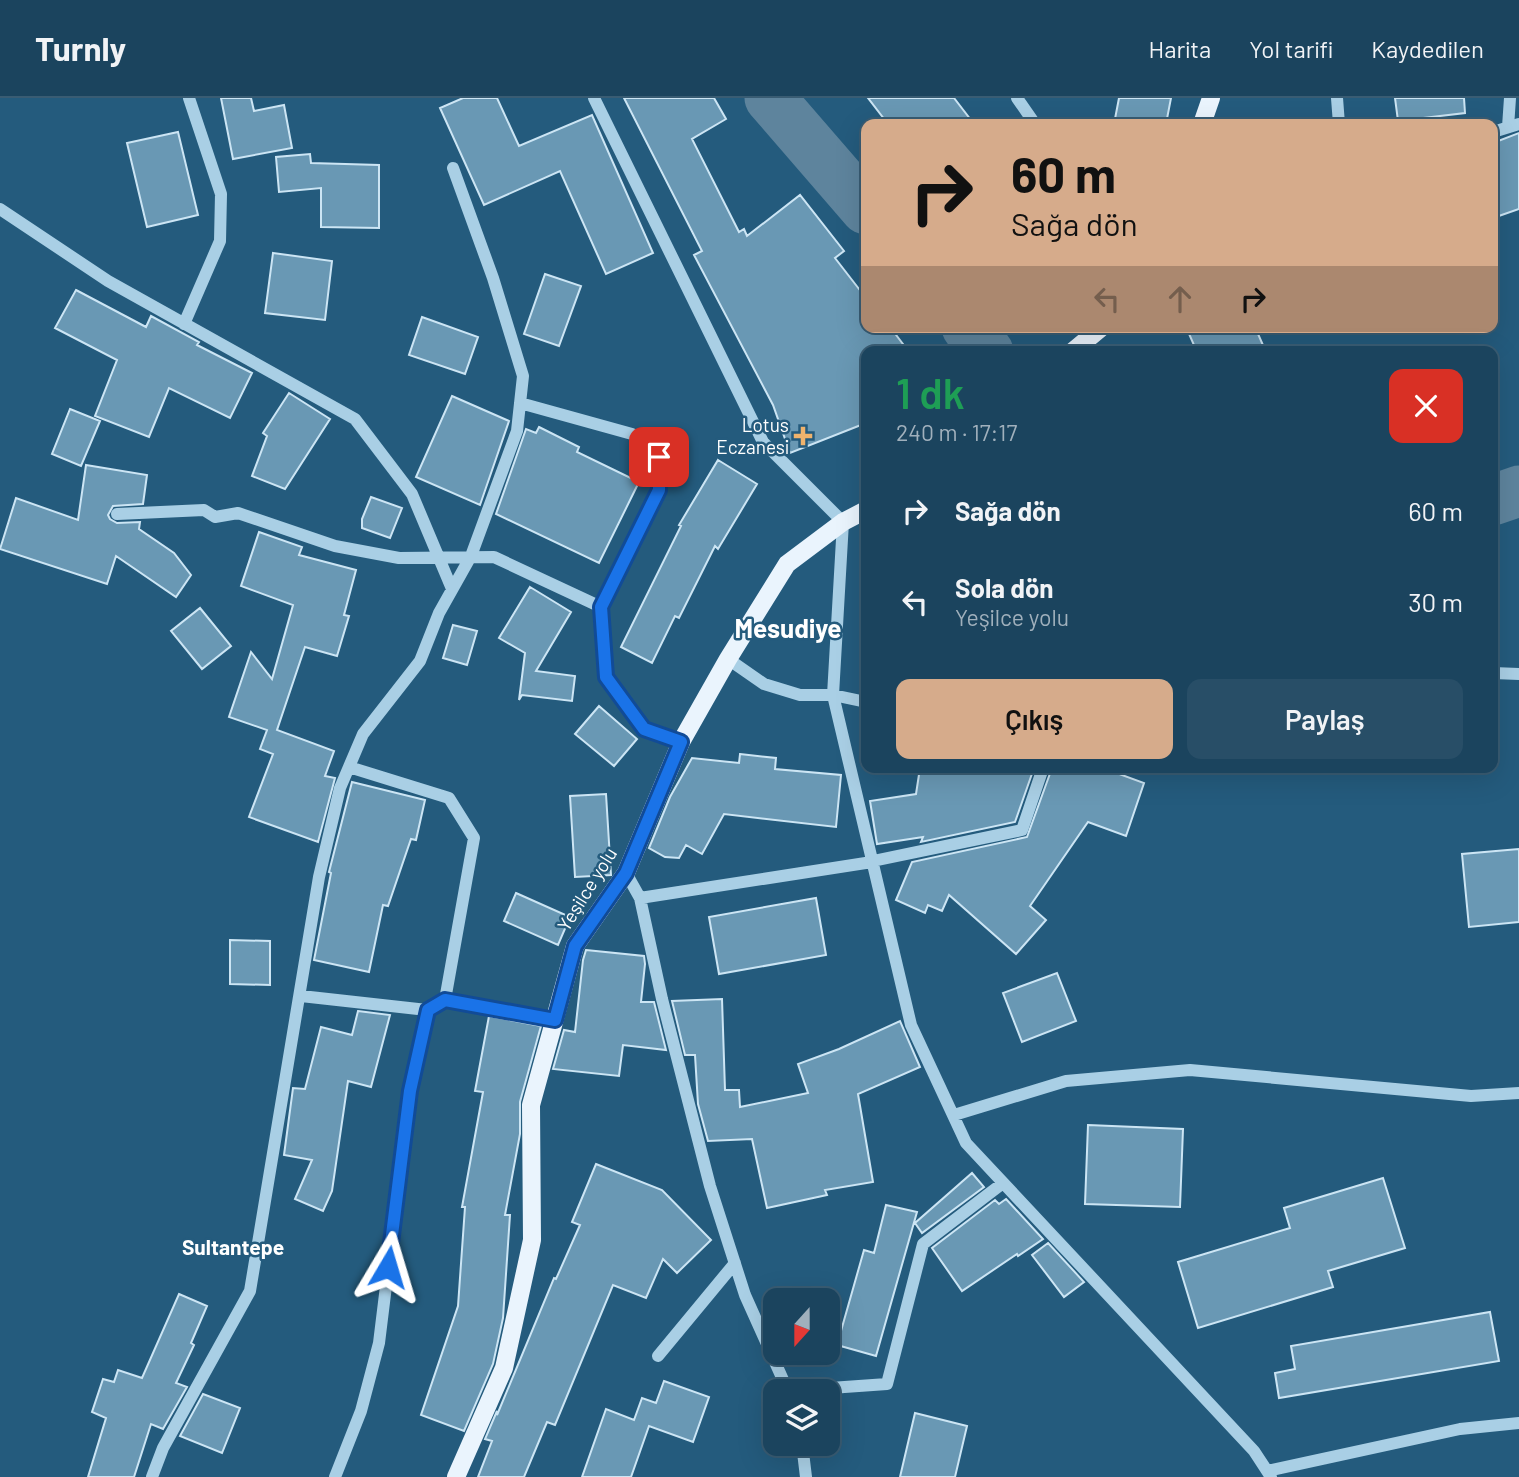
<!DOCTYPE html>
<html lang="tr">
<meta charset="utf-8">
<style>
body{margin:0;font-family:Barlow,sans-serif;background:#284e67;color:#f1f3f6;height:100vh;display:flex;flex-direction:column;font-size:26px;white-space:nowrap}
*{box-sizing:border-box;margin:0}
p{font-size:23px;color:#a0b0bc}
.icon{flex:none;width:38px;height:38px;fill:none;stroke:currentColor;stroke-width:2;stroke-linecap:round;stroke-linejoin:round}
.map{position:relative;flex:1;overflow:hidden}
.drawer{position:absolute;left:861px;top:248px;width:637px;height:427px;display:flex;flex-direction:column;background:#1b445e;border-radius:14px;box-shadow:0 7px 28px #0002,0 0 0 2px #395c73}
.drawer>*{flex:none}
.banner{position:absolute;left:861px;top:21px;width:637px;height:214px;border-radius:14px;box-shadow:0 7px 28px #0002,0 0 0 2px #395c73;background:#d6ab8b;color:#111;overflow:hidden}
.needle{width:46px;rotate:201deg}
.tools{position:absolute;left:763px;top:1190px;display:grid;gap:14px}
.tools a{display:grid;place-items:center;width:77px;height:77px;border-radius:14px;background:#1b445e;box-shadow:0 7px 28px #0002,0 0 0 2px #395c73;font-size:35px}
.pin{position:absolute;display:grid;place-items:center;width:60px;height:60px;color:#fff;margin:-30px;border-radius:14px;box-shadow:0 4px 10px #0006}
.me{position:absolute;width:77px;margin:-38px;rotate:7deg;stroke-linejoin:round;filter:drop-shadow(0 0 5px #0008)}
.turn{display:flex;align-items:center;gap:24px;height:147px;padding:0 35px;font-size:32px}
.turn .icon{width:91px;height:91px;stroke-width:2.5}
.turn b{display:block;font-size:49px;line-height:60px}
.lanes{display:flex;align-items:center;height:66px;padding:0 35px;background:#0003;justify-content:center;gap:35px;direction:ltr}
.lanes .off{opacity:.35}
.round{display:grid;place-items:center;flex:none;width:74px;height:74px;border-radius:14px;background:#284e67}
.head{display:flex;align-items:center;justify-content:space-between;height:119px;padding:0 35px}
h1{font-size:42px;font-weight:600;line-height:52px;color:#1e9e55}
.primary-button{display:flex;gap:14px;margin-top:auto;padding:14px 35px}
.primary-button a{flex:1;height:80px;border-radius:14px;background:#d6ab8b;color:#111;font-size:28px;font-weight:600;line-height:80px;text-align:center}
.primary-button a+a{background:#284e67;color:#f1f3f6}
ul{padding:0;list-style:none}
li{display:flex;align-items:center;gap:21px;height:91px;padding:0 35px}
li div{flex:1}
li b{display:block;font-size:26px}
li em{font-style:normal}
header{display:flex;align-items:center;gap:42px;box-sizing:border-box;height:98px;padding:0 35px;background:#1b445e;border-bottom:2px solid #395c73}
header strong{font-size:33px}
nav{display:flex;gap:38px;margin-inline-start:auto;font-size:24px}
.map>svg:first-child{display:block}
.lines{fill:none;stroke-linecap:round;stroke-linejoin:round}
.river{stroke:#5e849d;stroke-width:51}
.building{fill:#6998b4;stroke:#cce5f4;stroke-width:2}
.minor{stroke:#a9cfe5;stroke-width:12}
.major{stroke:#eaf4fd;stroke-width:18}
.route-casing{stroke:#114b97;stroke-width:18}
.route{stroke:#1a73e8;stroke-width:12}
.poi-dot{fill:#efb36d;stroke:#245b7d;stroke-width:2.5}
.labels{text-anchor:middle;stroke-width:5;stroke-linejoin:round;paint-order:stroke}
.poi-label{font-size:19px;fill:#fff;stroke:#245b7d;text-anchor:end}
.street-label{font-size:19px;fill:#fff;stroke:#245b7d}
.neighbourhood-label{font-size:21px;font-weight:bold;fill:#fff;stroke:#245b7d}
.district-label{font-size:26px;font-weight:bold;fill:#fff;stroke:#245b7d}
</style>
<header>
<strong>Turnly</strong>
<nav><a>Harita</a><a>Yol tarifi</a><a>Kaydedilen</a></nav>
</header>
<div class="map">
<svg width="1519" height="1379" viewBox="0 0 1519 1379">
<rect width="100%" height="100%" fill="#245b7d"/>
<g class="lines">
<!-- river -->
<path class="river" d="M770,0L866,111
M967,229L988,254
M1493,402L1519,393"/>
</g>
<!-- building -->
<path class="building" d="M221,0H251L254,13L284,7L292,50L233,61Z
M463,0H497L519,48L592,17L653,155L606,176L560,73L484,107L440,10Z
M624,0H714L726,21L692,41L739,134L744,131L747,138L800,97L844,153L835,160L866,200V229H890L909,254H866V325L790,355L773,307L694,157L702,153Z
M868,0H954L974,26H888Z
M1119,0H1171L1166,26H1114Z
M1395,0H1464L1465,15L1398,23Z
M178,34L198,117L147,129L127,45Z
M1519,35V111L1493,120V45Z
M310,56L311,65L379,67V130L321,129V90L279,94L276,59Z
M273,155L332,163L325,222L265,215Z
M545,176L581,188L559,248L524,236Z
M76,192L146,229L151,218L199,244L197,247L252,275L230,320L169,290L149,339L95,318L117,262L55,230Z
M422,219L478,239L465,276L409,257Z
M1186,229H1255L1266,254H1197Z
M289,295L330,321L285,391L252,378L267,338L263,335Z
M452,298L509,323L480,407L416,379Z
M70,311L100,323L81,368L52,356Z
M539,329L579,349L577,354L639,384L599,465L496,416L526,331L536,335Z
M718,362L757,386L718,451L715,448L679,520L675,518L652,565L621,549L681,428L679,427Z
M86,367L147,377L143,406L113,408L108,417L110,421L117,425L140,424L139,431L174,455L191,477L176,499L116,458L107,486L0,451L16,400L78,422Z
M371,399L402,410L390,440L362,430V421Z
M259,434L302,449L299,457L356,472L344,517L349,518L337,558L305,549L277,632L334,653L325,678L335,680L318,744L249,719L273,656L260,651L267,632L229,619L251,554L272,581L293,507L241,488Z
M530,489L571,514L536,573L575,578L572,603L522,597L519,602L525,555L499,540Z
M200,510L231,548L202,571L171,533Z
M453,527L477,533L467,567L443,560Z
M599,608L637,641L614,668L575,636Z
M740,656L776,660L775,671L841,677L836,729L724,716L702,756L686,747L679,760L665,759L649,750L670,699L692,660L739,665Z
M920,670H1034L1015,724L921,744L923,739L877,746L870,703L916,696Z
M1052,670H1103L1144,685L1126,738L1088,724L1030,808L1046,822L1016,856L949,797L942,813L928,807L925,815L896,802L912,764L1027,739Z
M352,684L425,702L416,742L411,741L388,808L383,807L369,874L314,862L331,775L329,774Z
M606,696L611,777L575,779L570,698Z
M1519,751V824L1469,829L1462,756Z
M516,795L570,819L558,847L504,823Z
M816,800L826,857L719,876L709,819Z
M230,842L270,843V887L230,886Z
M586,852L644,858L645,866L641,904H654L666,952L623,947L619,978L553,971L564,932L575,934L583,862Z
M1057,875L1076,923L1022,944L1003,895Z
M722,901L725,992H739L740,1009L808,995L798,966L839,951L900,923L920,969L858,996L873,1084L825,1092L827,1097L767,1110L752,1041L708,1043L698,1006L695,957H685L672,903Z
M358,913L390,917L371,989L348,983L332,1093L323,1113L295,1101L312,1062L284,1057L293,990L305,991L321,929L352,937Z
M489,918L541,928L520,1004V1036L505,1117H510L503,1220L493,1266L464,1333L421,1317L458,1208L465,1109H462L483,994L475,993Z
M1088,1027L1183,1031L1180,1109L1085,1106Z
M596,1066L662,1092L711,1142L677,1175L663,1161L646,1200L613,1187L555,1327L547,1324L524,1379H478L492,1343L485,1341L497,1313V1317L554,1180L556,1181L580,1127L572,1124Z
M972,1075L984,1089L922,1135L915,1125Z
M1383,1080L1405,1150L1328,1173L1333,1189L1198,1230L1178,1164L1290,1130L1284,1110Z
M1006,1101L1043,1141L1018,1158L1017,1156L962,1193L932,1150L995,1102L999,1106Z
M886,1107L917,1114L876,1258L837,1247L864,1152L874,1155Z
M1048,1145L1084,1184L1064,1199L1032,1157Z
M179,1196L207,1208L191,1245L194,1247L176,1285L187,1289L163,1331L151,1326L134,1379H88L106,1320L92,1314L103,1281L114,1284L118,1272L142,1280Z
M1490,1214L1499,1263L1279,1300L1275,1275L1295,1271L1291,1248Z
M664,1283L709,1299L693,1344L649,1328L631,1379H582L606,1311L634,1322L642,1300L656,1305Z
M203,1296L240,1310L222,1355L180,1338Z
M915,1315L967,1328L955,1379H900Z"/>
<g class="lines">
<!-- minor -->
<path class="minor" d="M594,0L763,344L843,424L833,597L911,927L966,1045L1254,1353L1271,1379
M1017,0L1035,26
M1337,0L1339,26
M1508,29L1510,0
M1493,34L1519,26
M0,111L108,183L355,321L412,396L452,491
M184,226L220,143L221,96L189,0
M520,305L632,336L659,359V392L601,509L606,579L644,631L681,644
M117,416L204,412L215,419L238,415L335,448L399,460L494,459L601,509
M728,561L764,586L800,597H833L866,604
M1493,575L1519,576
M349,669L449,700L474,740L445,902
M626,775L640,800L662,901L710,1088L745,1197L788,1293
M640,800L872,764L873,763L1022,732L1043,670
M301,898L427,912L445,902L555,921
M954,1017L1066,983L1190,972L1471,998L1519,995
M658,1258L735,1165
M788,1293L887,1286L923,1146L1003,1085
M802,1346L806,1379
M1267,1373L1460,1331L1519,1325
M152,1379L163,1350L250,1193L319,779L340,690L363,636L420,563L439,515L471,458L517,333L523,278L493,180L453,70
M335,1379L361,1313L379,1245L410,993L427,912"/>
<!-- major -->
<path class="major" d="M1202,26L1211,0
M1072,254L1102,229
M456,1379L504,1270L532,1142L531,1007L575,848L626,775L681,644L728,561L787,466L843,424L866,412"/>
</g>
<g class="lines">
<!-- route casing -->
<g class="route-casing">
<path id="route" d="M388,1169L410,993L428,912L445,902L555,922L575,848L626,775L681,644L644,631L606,579L601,509L659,392V359"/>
</g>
<!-- route -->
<use href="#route" class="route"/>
</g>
<!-- markers -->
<path class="poi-dot" d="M799.5 327.5h7v7h7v7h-7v7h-7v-7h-7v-7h7z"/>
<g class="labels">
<!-- poi labels -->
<g class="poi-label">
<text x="789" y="334">Lotus<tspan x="789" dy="22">Eczanesi</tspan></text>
</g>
<!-- street labels -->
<g class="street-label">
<text transform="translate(587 791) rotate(-58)" y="7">Yeşilce yolu</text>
</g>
<!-- neighbourhood labels -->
<g class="neighbourhood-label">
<text x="233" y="1157">Sultantepe</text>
</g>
<!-- district labels -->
<g class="district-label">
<text x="788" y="540">Mesudiye</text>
</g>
</g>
</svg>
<div class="tools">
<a><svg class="needle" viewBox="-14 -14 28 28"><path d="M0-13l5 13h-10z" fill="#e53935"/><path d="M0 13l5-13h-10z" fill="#a0b0bc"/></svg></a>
<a><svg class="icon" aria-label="layers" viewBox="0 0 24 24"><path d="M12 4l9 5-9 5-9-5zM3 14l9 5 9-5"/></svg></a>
</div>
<div class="pin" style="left:659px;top:359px;background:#d93025"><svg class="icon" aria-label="arrive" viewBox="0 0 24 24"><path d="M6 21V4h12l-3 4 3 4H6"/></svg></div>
<svg class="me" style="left:388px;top:1169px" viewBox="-20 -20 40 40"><path d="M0-17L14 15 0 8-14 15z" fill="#1a73e8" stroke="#fff" stroke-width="4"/></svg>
<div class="banner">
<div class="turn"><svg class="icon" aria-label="right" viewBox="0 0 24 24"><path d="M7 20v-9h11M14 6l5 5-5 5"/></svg><div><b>60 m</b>Sağa dön</div></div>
<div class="lanes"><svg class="icon off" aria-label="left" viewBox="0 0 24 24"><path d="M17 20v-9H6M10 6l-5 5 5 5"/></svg><svg class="icon off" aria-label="ahead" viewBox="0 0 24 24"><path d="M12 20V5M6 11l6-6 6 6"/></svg><svg class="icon" aria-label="right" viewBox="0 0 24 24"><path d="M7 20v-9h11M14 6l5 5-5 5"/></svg></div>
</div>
<section class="drawer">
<div class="head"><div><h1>1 dk</h1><p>240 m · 17:17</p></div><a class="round" style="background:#d93025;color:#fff"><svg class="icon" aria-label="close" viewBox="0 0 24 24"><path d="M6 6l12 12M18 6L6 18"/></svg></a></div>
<ul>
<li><svg class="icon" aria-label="right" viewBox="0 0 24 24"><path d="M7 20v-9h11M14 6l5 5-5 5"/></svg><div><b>Sağa dön</b></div><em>60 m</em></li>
<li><svg class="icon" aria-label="left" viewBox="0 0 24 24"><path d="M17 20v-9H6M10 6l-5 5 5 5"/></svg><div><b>Sola dön</b><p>Yeşilce yolu</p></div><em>30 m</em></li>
</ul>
<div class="primary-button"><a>Çıkış</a><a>Paylaş</a></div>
</section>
</div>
